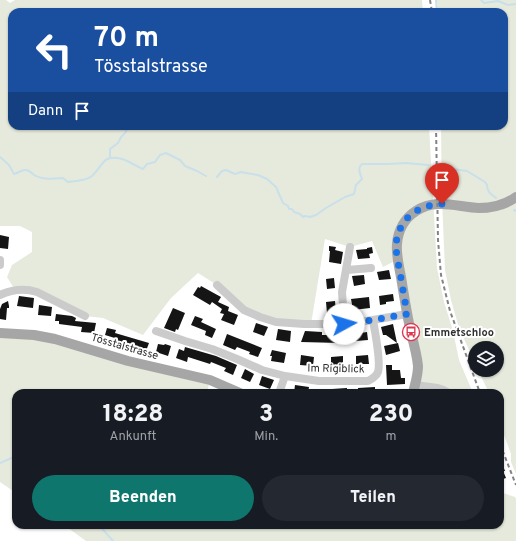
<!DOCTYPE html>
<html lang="de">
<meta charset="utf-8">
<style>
body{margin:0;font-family:Overpass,sans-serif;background:#242831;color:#f1f3f6;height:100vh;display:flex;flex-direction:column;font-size:15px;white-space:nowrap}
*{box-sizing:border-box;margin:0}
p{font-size:13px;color:#9ea1a6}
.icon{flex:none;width:22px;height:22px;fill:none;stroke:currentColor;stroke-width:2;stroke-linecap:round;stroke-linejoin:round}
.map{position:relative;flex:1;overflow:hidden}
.drawer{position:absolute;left:12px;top:389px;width:492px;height:140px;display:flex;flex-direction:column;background:#171b24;border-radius:12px;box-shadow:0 1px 3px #0004}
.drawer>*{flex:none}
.hud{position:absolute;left:8px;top:8px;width:500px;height:122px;border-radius:12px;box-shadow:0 1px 3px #0004;background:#1a4fa0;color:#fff;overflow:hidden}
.controls{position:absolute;left:468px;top:341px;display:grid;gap:8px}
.controls a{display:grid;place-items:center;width:36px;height:36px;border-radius:50%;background:#171b24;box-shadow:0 1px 3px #0004;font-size:20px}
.pin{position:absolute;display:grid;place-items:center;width:34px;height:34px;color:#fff;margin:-41px -17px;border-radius:50% 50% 50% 0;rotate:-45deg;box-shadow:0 0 4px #0007}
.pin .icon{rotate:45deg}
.me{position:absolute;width:44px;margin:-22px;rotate:84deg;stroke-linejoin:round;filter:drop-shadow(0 0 3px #0008)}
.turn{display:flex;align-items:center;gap:14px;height:84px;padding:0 20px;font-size:18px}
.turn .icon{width:52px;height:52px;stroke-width:2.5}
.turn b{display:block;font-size:28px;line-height:34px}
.then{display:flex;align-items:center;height:38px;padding:0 20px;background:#0003;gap:8px;font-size:15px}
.eta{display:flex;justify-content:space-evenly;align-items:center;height:68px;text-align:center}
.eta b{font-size:24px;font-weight:800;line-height:28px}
.cta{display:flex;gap:8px;margin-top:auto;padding:8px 20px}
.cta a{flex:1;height:46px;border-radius:24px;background:#0f766e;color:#fff;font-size:16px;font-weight:800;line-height:46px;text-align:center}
.cta a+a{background:#242831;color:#f1f3f6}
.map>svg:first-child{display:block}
.green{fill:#e5eadc}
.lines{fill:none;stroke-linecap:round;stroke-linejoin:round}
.stream{stroke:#c9dfea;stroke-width:2}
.building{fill:#151515}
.minor{stroke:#cbcbcb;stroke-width:8}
.major{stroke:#a6a6a6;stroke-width:10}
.rail{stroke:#838383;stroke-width:2;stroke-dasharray:4 3;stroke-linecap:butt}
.route{stroke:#1a73e8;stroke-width:7;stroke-dasharray:0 12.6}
.labels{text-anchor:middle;stroke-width:4;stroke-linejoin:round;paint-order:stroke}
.poi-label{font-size:11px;font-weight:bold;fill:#2e2e2e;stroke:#fff;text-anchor:start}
.street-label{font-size:11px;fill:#2e2e2e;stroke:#fff}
</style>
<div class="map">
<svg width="516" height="541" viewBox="0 0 516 541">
<rect width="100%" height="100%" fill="#fff"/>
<!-- green -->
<path class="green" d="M0,0H6L10,3L15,0H422L423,12H12V126H429L437,268L444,302L453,331L459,360L473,393H412L417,378L397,260L383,267L372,241L350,247L325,239L311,324L260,317L217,285L198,273L171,298L143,335L103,318L85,316L37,292L15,290L7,277L12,265L32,252V232L20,226H0Z
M437,0H516V474L511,462V454L500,424V393H489L478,370H497V348H475V363L459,328L451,300L445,270L442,199L441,126H504V12H438Z
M0,333L19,334L210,380L207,393H16V493L0,482Z
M500,492L515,497L516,499V541H86L64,525H500Z"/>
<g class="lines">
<!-- stream -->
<path class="stream" d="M436,0L437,12
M481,0L484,3L498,1L508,5L516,4
M0,157L9,165L14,174C18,173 21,170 26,170C30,170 31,173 34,175C43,180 53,179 63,178L68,182C75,181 86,181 92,176C104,165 102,154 122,159C129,161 136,166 143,169L147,164L155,162L160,155L166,153L180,160L185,166L197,171L206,176
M110,158V149L118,143L121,137L125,133L129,126
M445,168L467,171L485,182L487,185C487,192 491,194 496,198
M217,177L222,171L226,170L235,174L241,172L258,175L267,179L276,187L283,203L288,206L289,209H292L294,212L300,214L303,217L305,216L310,217L316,215L326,208L345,197L354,194L356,185L362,179C360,173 357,168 362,164H388L406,163L428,165
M514,210L516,211
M0,463L16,456
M99,525L113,541"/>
</g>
<!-- building -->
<path class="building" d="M0,235L9,237L8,249L0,248Z
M329,246L336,247L335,250L343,252L341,264L329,262L330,251H329Z
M372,247L373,253L369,254L370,258L358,259L356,250L367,249V248Z
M389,270L391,279L379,280L377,272Z
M364,275L365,284L354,286L352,276Z
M334,278L335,288L327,289L326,279Z
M201,286L221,297L218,302L229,307L228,311L238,315L234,325L221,320L224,314L220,313L222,309L212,302L210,305L193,295L198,287L200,288Z
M393,294L394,301L386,302V304L380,305L379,296Z
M19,296L34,298L33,308L17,306Z
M369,297L370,308L353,310L351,299Z
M8,301L9,306V308H7L6,320L0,319V309L2,304Z
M335,301L336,312L327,313L326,302Z
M39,305L52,307L51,316L38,315Z
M173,308L185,313L178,330L176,329L175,332L164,328Z
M56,314L72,316L76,318L75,321L96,323L94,333L81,332L82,327L59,324V321H55Z
M195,316L203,319L201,322L216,329L212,338L205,335L206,331L191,325Z
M256,323L268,327L264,336L253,332Z
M393,324L397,343L386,335H383L381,327Z
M107,328L116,330L115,333L149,343L146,351L128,344L126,347L116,344L118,339L105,335Z
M278,329L291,331L290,342L276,340Z
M305,331L322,332V335H338L339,332H346V339H340V343L301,342Z
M367,332L368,340L356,341L355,334Z
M227,334L262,348L258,357L249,354L250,352L237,347L235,350L223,345Z
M398,343L400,351L386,355L384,346Z
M158,344L164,345L165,344L171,346L168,356L156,352Z
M185,347L216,356L237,365L233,375L224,371L226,368L211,362L210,364L188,357L187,362L176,358L179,349L184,351Z
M272,350L286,353L284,363L271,361L272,356H270Z
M301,355L314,357L313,366L300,365Z
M368,355L369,364H356V356Z
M343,356V366H331V357Z
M386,365H392V370H400L401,378H405V384L387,385Z
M245,369L254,374L250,382L241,378Z
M262,376L274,380L270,389L259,385Z
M295,385L309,387L308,393H294Z
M375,387V393H358V388Z
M347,388V393H332V389Z
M500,458L505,471H503L506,478L500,480Z"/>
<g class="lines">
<!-- minor -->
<path class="minor" d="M0,260V265
M347,270L371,268
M217,285L244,310L260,317L276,322L304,324H344L373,320L407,314
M0,295C13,289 24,288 37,292L85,316
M344,324L343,306L342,292L350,247
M156,331L185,341L212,349L237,359L262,370L285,376L319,381H368C372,379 376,377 378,372C381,363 375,331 373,320
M415,385C427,387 439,386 449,393
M279,393L285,376"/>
<!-- major -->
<path class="major" d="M0,333L34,335L55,339L128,361L210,380L240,393
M413,393C415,384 418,376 418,366C417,355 414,344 411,333C407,315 404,296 401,277C399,266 396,255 397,244C398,230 405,218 416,211C436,198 457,207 479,208C491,208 505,205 516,197"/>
<!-- rail -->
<path class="rail" d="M430,0L432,12
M436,126L438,240L441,275L450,311L480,393
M500,444L516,485"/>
</g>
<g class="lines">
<!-- route -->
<path class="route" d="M344,324L373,320L407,314C405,300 402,286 400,272C398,263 396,253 396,244C399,218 418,205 442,204"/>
</g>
<!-- icons -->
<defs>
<g id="bus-ring" transform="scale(0.9)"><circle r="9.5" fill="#fff" stroke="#dc3851" stroke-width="1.5"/><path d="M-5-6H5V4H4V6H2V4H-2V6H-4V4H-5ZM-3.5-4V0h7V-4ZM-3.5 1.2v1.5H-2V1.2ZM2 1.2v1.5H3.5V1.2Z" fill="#dc3851"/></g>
</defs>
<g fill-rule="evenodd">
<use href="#bus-ring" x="411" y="332"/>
</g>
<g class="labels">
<!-- poi labels -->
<g class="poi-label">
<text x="424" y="336">Emmetschloo</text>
</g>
<!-- street labels -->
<g class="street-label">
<text transform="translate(125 346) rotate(16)" y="4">Tösstalstrasse</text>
<text transform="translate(336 368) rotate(1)" y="4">Im Rigiblick</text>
</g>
</g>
</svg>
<div class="controls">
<a><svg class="icon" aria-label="layers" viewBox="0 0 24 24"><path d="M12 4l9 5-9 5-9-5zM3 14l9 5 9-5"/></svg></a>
</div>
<div class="pin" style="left:442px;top:204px;background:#d93025"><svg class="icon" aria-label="arrive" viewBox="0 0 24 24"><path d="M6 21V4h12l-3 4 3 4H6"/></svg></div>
<svg class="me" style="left:344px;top:324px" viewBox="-20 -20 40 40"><circle r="19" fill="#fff"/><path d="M0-13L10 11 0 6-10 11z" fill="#1a73e8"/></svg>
<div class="hud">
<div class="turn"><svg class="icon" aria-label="left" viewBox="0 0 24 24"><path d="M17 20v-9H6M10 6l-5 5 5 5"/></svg><div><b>70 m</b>Tösstalstrasse</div></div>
<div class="then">Dann<svg class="icon" aria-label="arrive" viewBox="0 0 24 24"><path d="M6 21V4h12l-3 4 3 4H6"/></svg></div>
</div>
<section class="drawer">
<div class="eta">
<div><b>18:28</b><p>Ankunft</p></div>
<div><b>3</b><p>Min.</p></div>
<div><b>230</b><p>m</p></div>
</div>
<div class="cta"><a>Beenden</a><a>Teilen</a></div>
</section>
</div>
